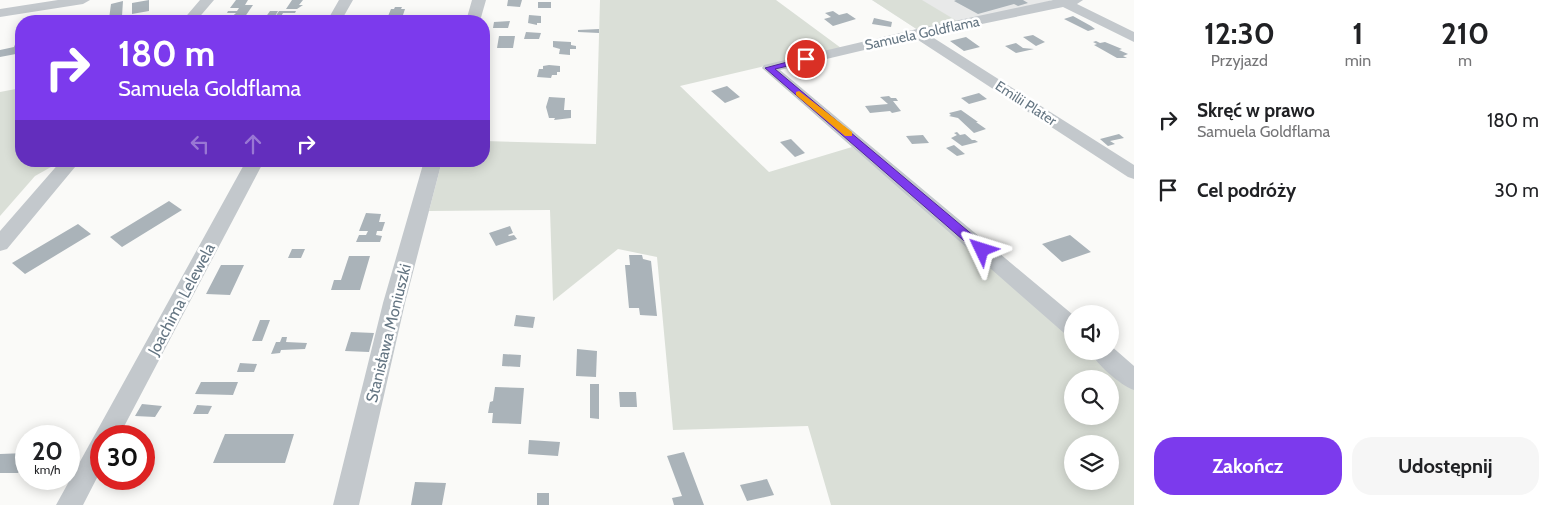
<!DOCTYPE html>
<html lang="pl">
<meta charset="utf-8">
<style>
body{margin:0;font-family:Cabin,sans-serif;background:#f6f6f6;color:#202124;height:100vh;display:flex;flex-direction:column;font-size:19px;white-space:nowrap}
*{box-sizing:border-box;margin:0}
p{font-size:16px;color:#757577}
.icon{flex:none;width:28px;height:28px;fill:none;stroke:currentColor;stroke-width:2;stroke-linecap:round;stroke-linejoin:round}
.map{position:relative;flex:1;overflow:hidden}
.side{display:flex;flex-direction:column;background:#fff;width:425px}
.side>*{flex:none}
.top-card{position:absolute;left:15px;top:15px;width:475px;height:152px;border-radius:20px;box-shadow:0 2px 12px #0003;background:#7c3aed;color:#fff;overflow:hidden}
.controls{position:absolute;left:1064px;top:305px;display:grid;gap:10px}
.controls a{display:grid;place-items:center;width:55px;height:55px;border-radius:50%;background:#fff;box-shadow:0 2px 12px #0003;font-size:25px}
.speed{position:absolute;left:15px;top:425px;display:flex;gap:10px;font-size:25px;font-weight:700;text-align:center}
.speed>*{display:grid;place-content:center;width:65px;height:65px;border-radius:50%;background:#fff;box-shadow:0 2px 12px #0003;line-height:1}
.speed small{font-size:12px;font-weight:400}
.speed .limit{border:8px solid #d22;background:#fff;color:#111}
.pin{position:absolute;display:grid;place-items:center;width:42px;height:42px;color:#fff;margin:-21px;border:2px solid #fff;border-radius:50%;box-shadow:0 1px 5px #0007}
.me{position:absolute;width:55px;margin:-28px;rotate:311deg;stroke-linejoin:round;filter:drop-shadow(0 0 4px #0008)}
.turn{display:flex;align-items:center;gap:18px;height:105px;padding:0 20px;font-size:22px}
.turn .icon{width:65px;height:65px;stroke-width:2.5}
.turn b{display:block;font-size:35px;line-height:42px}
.lanes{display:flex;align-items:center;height:48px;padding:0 20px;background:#0003;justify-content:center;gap:25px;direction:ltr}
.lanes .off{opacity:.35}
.eta{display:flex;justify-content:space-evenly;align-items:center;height:85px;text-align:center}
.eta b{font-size:30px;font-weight:700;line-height:35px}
.action{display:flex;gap:10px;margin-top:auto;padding:10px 20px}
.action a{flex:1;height:58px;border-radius:20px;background:#7c3aed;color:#fff;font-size:20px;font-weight:700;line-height:58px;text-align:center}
.action a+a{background:#f6f6f6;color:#202124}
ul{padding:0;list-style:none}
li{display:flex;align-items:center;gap:15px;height:70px;padding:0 20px}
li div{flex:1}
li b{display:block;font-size:19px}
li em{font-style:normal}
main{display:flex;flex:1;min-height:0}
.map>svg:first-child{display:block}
.built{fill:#e8e9e9}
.green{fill:#dadfd7;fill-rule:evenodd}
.building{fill:#aab3b9}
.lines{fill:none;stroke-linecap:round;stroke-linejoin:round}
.minor{fill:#c3c8cc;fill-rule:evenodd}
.route{fill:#7c3aed;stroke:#51269a}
.slow{fill:#f59e0b}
.labels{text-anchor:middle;stroke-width:5;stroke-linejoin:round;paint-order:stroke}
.far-street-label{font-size:14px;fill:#657683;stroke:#fff}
.street-label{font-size:16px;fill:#657683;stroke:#fff}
</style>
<main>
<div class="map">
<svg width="1134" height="505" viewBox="0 0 1134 505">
<rect width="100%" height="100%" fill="#fafaf8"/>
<!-- built -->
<path class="built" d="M872,0H1050L1051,1L918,30Z"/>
<!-- green -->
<path class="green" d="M600,0H776L841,48L680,86L769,172L852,147L1072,335V351H1092L1134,387V505H831L808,426L673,430L657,257L618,249L553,301L550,210L429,211L442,161H484V141L596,144ZM1072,379H1110V416H1072ZM1072,444H1110V481H1072Z
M872,0H922L957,21L918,30Z
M21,88V125L17,139H21V161H56L51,167L35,176L0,216V92Z"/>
<!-- building -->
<path class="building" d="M149,0V11L132,14V3Z
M236,0H248L245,5H253L242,21L228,20L236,13H227L228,11H237L239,8H230Z
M292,0H303L299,5H303L297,9H286Z
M508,0H522L520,7L507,6Z
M956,0H1023L1028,3L1018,6L1014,4L978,14L954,1Z
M123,1L122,16L109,19L111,4Z
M538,2H551V8H538Z
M395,7H402L401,9H405L401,21H386L391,9H394Z
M270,11H278L274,18H265Z
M279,11H296L295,13H283L279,20H273Z
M833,11L839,15L847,13L856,19L833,26L824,19L831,17L825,13Z
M311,15H326L323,21H307Z
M529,15L541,16V23H537V25L528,23Z
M1073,16L1091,26L1095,29L1088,31L1064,19Z
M874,18L892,22L891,27L872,24Z
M510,21L508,28H493L494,22Z
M599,29V33L578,32V30Z
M526,32L541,33L539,39H524Z
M1033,35L1045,42L1036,46L1023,37Z
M499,36H515L513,48H497Z
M966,37L980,47L964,51L950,41Z
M21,41V53L0,57V50L14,47L16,42Z
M553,41L571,42V45L576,46V49H570V55L559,54L560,49L553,47Z
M1096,41L1100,43L1105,42L1122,49L1119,50L1128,54L1123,56L1127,58H1117L1094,45L1097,44L1093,42Z
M1016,43L1023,48L1034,49L1016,53L1005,46Z
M549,65L560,66V72H557V75H552L551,78L537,77L539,69H543V66Z
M727,86L740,97L725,103L711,91Z
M979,93L987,99L969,104L961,98Z
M889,96L891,98H896L898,101H893L901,111L892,113L890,111L870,113L865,106L888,104L880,97Z
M549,97L565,98L564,110H571V118L554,120L555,118H549L546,107Z
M961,110L978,122H976L986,129L974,133L958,118L949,116L951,115L949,113Z
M957,132L960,135L965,134L972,140H975L978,142L962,146L951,138L957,135L954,133Z
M1119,134L1124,138L1110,141L1115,144L1108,146L1100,139Z
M923,135L929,143L912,144L906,136Z
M791,139L805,153L795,157L780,142Z
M954,145L965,154L957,156L946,148Z
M169,201L182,210L122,247L110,237Z
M366,213L381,214L379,222H385L382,231H377L376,235L382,236L380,242H356L359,235H366L368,231H359Z
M78,224L91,234L25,274L12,263Z
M510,226L513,233L508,235L509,236L514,235L517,239L496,246L489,233Z
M1070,235L1091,252L1062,262L1042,244Z
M292,249H305L301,258H288Z
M629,255H642L643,259L651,261L657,316L640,315L639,308H629L625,265H630Z
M349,256H370L360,290H331L334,280H341Z
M221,265H244L230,295L206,294Z
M516,315L535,317L533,328L514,326Z
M260,320H270L262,341H252Z
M351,332L374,333L369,352L345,351Z
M282,337H287L286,342L307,343L305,349L281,350L280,353L271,354L276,342H280Z
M577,349L597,351L596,377L576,376Z
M503,354L521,355L520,367L502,366Z
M240,363L257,364L254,372H237Z
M201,382H238L233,395L195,394Z
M590,384H599V419L590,418Z
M495,387L524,388L521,424L492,423L493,413H488L490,402L493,401Z
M619,392H636L637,407H620Z
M142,404L162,406L155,417L135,416Z
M197,405L212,406L208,414H193Z
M225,434H294L285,463H213Z
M529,440L560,442L558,456L528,454Z
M684,452L704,505H674L672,498L682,496L667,456Z
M26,453V458L18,473H0V454Z
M767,479L774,495L747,501L740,485Z
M415,482L446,483L442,505H411Z
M537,493H549V505H537Z"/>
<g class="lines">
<!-- minor -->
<path class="minor" d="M58,0H90L83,4L0,17V9Z
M200,0H214L196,21H182Z
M339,0H353L341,21H327Z
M472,0H486L480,21H466Z
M1053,0H1083L1077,4L1134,32V42L1063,7L929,35L1134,165V179L1128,177L915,38L780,70L1072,314V336L1064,333L762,68L764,65L917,29Z
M61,161H80L7,249L0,251V231Z
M246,161H264L119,436H101V470L83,505H56Z
M424,161H442L405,303L359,505H333L383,303Z
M1110,345L1134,366V390C1120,385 1096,364 1090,351H1110Z"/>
</g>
<!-- route -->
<path class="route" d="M806,57H809V61L775,69L987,247L988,250L987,253H978L765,68Z"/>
<!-- slow -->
<path class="slow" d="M799,91L852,132V136H845L796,95V92Z"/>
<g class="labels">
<!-- far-street labels -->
<g class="far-street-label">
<text transform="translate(922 33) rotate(-12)" y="5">Samuela Goldflama</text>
<text transform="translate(1026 103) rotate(33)" y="5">Emilii Plater</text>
</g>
<!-- street labels -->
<g class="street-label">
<text transform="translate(181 299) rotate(-62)" y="6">Joachima Lelewela</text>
<text transform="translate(388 333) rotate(-76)" y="6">Stanisława Moniuszki</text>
</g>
</g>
</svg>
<div class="controls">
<a><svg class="icon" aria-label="sound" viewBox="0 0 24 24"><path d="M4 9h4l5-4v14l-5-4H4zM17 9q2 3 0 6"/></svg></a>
<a><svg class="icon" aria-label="search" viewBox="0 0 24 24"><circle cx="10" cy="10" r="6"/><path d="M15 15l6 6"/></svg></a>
<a><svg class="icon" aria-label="layers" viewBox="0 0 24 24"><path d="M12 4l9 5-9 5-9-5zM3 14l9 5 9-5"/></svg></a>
</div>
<div class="speed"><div>20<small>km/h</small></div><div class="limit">30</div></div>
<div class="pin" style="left:806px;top:59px;background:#d93025"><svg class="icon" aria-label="arrive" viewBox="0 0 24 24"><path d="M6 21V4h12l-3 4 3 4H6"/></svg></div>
<svg class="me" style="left:982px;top:250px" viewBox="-20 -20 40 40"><path d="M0-17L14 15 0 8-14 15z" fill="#7c3aed" stroke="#fff" stroke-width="4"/></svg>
<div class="top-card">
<div class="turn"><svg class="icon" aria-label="right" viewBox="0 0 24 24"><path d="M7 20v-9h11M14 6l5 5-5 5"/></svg><div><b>180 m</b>Samuela Goldflama</div></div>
<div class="lanes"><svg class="icon off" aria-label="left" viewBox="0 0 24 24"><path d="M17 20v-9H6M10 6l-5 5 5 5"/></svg><svg class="icon off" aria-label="ahead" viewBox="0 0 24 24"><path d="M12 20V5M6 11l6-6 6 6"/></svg><svg class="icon" aria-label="right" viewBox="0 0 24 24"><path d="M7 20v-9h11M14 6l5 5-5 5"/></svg></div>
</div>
</div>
<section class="side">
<div class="eta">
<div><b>12:30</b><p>Przyjazd</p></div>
<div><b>1</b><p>min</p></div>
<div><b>210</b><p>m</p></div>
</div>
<ul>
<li><svg class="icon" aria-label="right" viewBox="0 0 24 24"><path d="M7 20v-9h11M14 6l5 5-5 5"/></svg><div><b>Skręć w prawo</b><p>Samuela Goldflama</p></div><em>180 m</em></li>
<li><svg class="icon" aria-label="arrive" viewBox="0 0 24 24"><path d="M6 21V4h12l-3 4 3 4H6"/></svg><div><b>Cel podróży</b></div><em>30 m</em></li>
</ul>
<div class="action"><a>Zakończ</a><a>Udostępnij</a></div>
</section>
</main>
